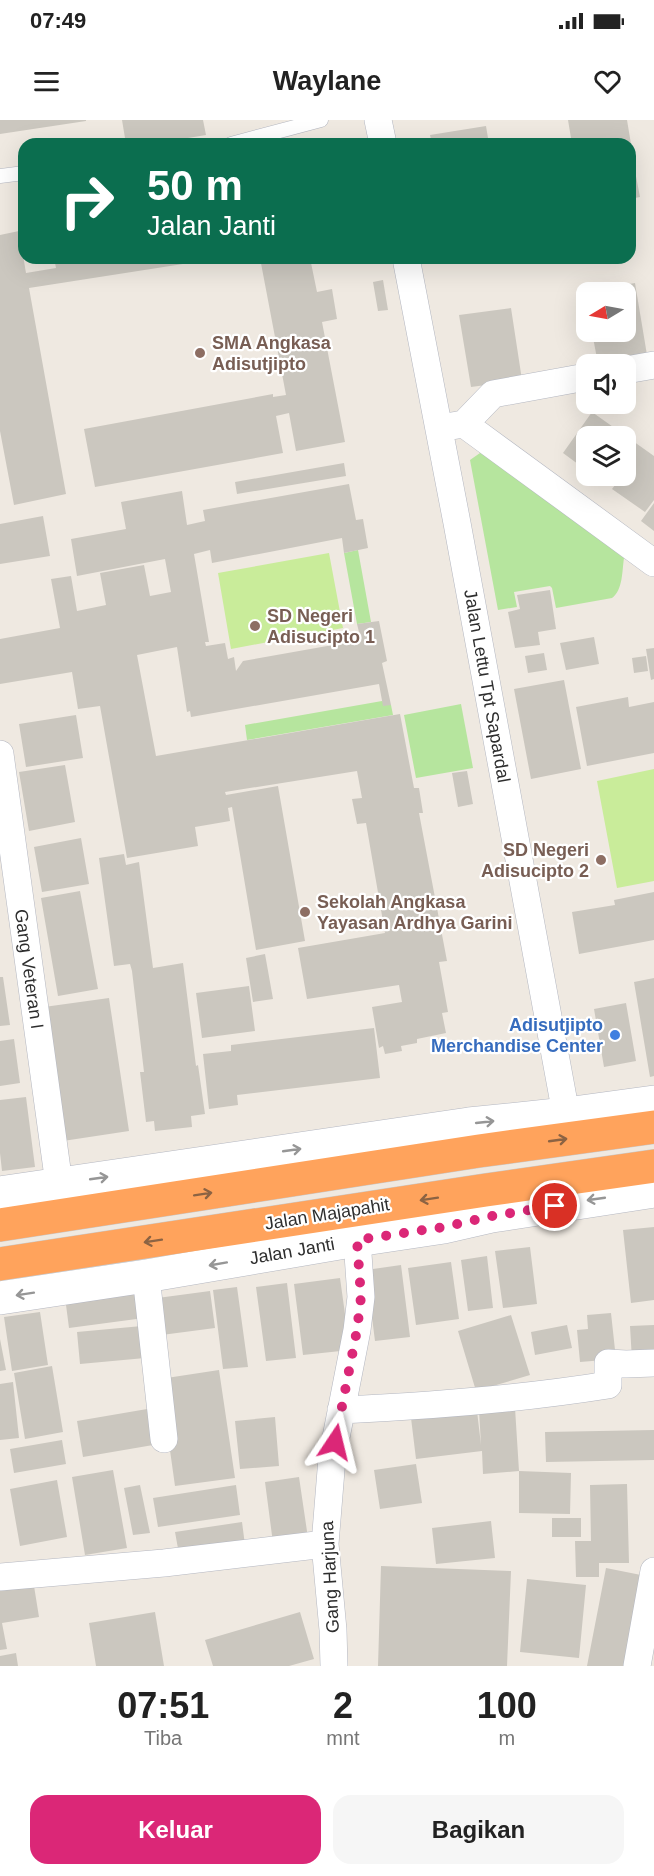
<!DOCTYPE html>
<html lang="id">
<style>
body{margin:0;font-family:Arial,sans-serif;background:#f6f6f6;color:#222;height:100vh;display:flex;flex-direction:column;font-size:22px;white-space:nowrap}
*{box-sizing:border-box;margin:0}
p{font-size:20px;color:#767676}
.icon{flex:none;width:33px;height:33px;fill:none;stroke:currentColor;stroke-width:2;stroke-linecap:round;stroke-linejoin:round}
.map{position:relative;height:1546px;overflow:hidden}
.side{display:flex;flex-direction:column;background:#fff;flex:1}
.side>*{flex:none}
.guide{position:absolute;left:18px;top:18px;width:618px;height:126px;border-radius:18px;box-shadow:0 6px 24px #0002;background:#0b6e4f;color:#fff;overflow:hidden}
.needle{width:39px;rotate:260deg}
.fabs{position:absolute;left:576px;top:162px;display:grid;gap:12px}
.fabs a{display:grid;place-items:center;width:60px;height:60px;border-radius:12px;background:#fff;box-shadow:0 6px 24px #0002;font-size:30px}
.pin{position:absolute;display:grid;place-items:center;width:51px;height:51px;color:#fff;margin:-26px;border:3px solid #fff;border-radius:50%;box-shadow:0 2px 6px #0007}
.me{position:absolute;width:66px;margin:-33px;rotate:10deg;stroke-linejoin:round;filter:drop-shadow(0 0 4px #0008)}
.turn{display:flex;align-items:center;gap:21px;height:126px;padding:0 30px;font-size:27px}
.turn .icon{width:78px;height:78px;stroke-width:2.5}
.turn b{display:block;font-size:42px;line-height:51px}
.eta{display:flex;justify-content:space-evenly;align-items:center;height:102px;text-align:center}
.eta b{font-size:36px;font-weight:800;line-height:42px}
.button{display:flex;gap:12px;margin-top:auto;padding:12px 30px}
.button a{flex:1;height:69px;border-radius:18px;background:#db2777;color:#fff;font-size:24px;font-weight:800;line-height:69px;text-align:center}
.button a+a{background:#f6f6f6;color:#222}
.status{display:flex;justify-content:space-between;align-items:center;height:42px;padding:0 30px;background:#fff;direction:ltr}
.status svg{height:16px;fill:currentColor}
header{display:flex;justify-content:space-between;align-items:center;height:78px;padding:0 30px;background:#fff;font-size:27px;font-weight:800}
.map>svg:first-child{display:block}
.green{fill:#b6e59e}
.pitch{fill:#c9ec9a}
.building{fill:#cbc7bf}
.lines{fill:none;stroke-linecap:round;stroke-linejoin:round}
.lane-casing{stroke:#b4b7c1;stroke-width:15}
.street-casing{stroke:#b4b7c1;stroke-width:28}
.secondary-casing{stroke:#b4b7c1;stroke-width:34}
.highway-casing{stroke:#c9c9c9;stroke-width:34}
.lane{stroke:#fff;stroke-width:14}
.street{stroke:#fff;stroke-width:27}
.secondary{stroke:#fff;stroke-width:33}
.highway{stroke:#ffa35c;stroke-width:33}
.oneway{stroke:#969696}
.oneway2{stroke:#8c6343}
.route{stroke:#db2777;stroke-width:10;stroke-dasharray:0 18}
.education-dot{fill:#8d6e63;stroke:#fff;stroke-width:2}
.shop-dot{fill:#3f7fe0;stroke:#fff;stroke-width:2}
.labels{text-anchor:middle;stroke-width:4.5;stroke-linejoin:round;paint-order:stroke}
.education-label{font-size:18px;font-weight:bold;fill:#785e54;stroke:#fff;text-anchor:start}
.street-label{font-size:18px;fill:#2e2e2e;stroke:#fff}
.shop-label{font-size:18px;font-weight:bold;fill:#366cbe;stroke:#fff;text-anchor:end}
</style>
<div class="status"><b>07:49</b><svg viewBox="0 0 49 12"><path d="M0 12V9h3v3zM5 12V6h3v6zM10 12V3h3v9zM15 12V0h3v12zM26 1h20v11H26zM47 4h2v5h-2z"/></svg></div>
<header><svg class="icon" aria-label="menu" viewBox="0 0 24 24"><path d="M4 6h16M4 12h16M4 18h16"/></svg>Waylane<svg class="icon" aria-label="heart" viewBox="0 0 24 24"><path d="M12 20l-8-8c-3-5 5-10 8-4 3-6 11-1 8 4z"/></svg></header>
<div class="map">
<svg width="654" height="1546" viewBox="0 0 654 1546">
<rect width="100%" height="100%" fill="#efe9e1"/>
<!-- green -->
<path class="green" d="M480,333L490,334L513,350L624,438C622,451 623,470 612,478L556,488L552,468L550,466L514,472L517,487L498,490L470,340Z
M358,430L371,502L357,504L344,433Z
M382,581L391,585L393,595L247,620L245,605Z
M461,584L473,648L416,658L404,595Z"/>
<!-- pitch -->
<path class="pitch" d="M329,433L343,508L231,529L218,453Z
M654,649V761L617,768L597,661Z"/>
<!-- building -->
<path class="building" d="M0,0H86V1L0,14Z
M122,0H203L206,15L152,24H126Z
M568,0H627L631,24H572Z
M486,6L489,24H432L430,15Z
M630,25L640,77L630,79Z
M19,111L26,153L56,148L54,138L215,139L29,168L66,374L14,385L0,311V115Z
M260,138H310L317,172L332,169L337,199L322,202L345,322L296,331L289,293L276,296L283,333L95,367L84,309L273,274V277L286,275Z
M383,160L388,190L378,191L373,162Z
M635,163L647,235L598,244L592,212H626V172L588,171Z
M511,188L522,260L471,267L459,195Z
M592,292L654,336V380L645,392L612,369L622,356H626V316H586V350L563,333Z
M344,343L346,356L237,374L235,362Z
M349,364L356,400L363,399L368,428L344,433L342,418L212,443L210,430L194,434L209,522H205L206,526L225,523L228,539L234,537L236,551L243,541L361,520L357,504L379,501L387,541L382,543L391,585L383,586L379,564L191,597L190,591L187,592L177,527L137,535L156,636L400,594L414,668H419L423,693H419L447,841L439,842L448,892L442,893L446,913L417,919V923L401,926L402,931L385,934L383,926L379,928L372,887L402,882L399,865L307,879L298,828L385,813L366,703L357,704L352,679L362,678L357,651L225,672L226,675L278,666L305,821L256,830L232,687L228,688L230,701L195,707L198,726L127,738L100,586L78,589L72,552L0,564V519L60,508L51,459L71,456L77,491L106,485L100,453L144,445L150,476L171,472L165,439L77,456L71,419L126,409L121,382L182,371L187,405L205,401L203,390Z
M654,383V411L641,401Z
M43,396L50,436L0,444V404Z
M550,470L556,509L538,512L540,525L515,528L508,492L520,489L517,475Z
M594,517L599,544L566,550L560,523Z
M654,528V559L651,560L646,529Z
M544,533L547,550L528,553L525,536Z
M646,536L648,551L634,553L632,538Z
M564,560L581,649L531,659L514,569Z
M628,577L629,587L654,582V633L587,646L576,587Z
M76,595L83,638L26,647L19,604Z
M65,645L75,702L29,711L19,652Z
M467,651L473,684L458,687L452,653Z
M81,718L89,764L42,772L34,727Z
M124,734L126,745L139,742L153,848L183,843L196,946L198,945L205,994L191,996L192,1007L155,1011L154,1001L146,1002L140,952H144L132,851L130,844L114,846L99,738Z
M80,771L98,869L58,876L41,778Z
M654,772V820L579,834L572,792L615,785L614,780Z
M265,834L273,879L253,882L246,838Z
M0,857H3L10,905L0,906Z
M654,858V956L650,957L634,862Z
M249,866L255,911L202,918L196,873Z
M109,878L129,1011L63,1021L44,887Z
M626,883L636,941L604,947L594,889Z
M374,908L380,958L237,975L238,985L209,989L203,934L231,931V925Z
M14,919L20,963L0,966V921Z
M26,977L35,1047L2,1051L0,1033V980Z
M654,1107V1180L631,1183L623,1110Z
M530,1127L537,1184L503,1188L495,1131Z
M487,1136L493,1188L468,1191L461,1140Z
M451,1142L459,1199L416,1205L408,1148Z
M401,1145L410,1217L375,1221L366,1150Z
M340,1158L350,1230L303,1235L294,1164Z
M287,1163L296,1238L266,1241L256,1167Z
M140,1167L144,1198L69,1208L65,1177Z
M237,1167L248,1247L223,1249L213,1170Z
M210,1171L215,1208L154,1216L150,1179Z
M40,1192L48,1245L12,1251L4,1197Z
M611,1193L616,1239L580,1242L577,1210L588,1209L587,1195Z
M511,1195L530,1255L476,1271L458,1211Z
M567,1205L572,1228L535,1235L531,1212Z
M654,1205V1239L632,1240L630,1206Z
M142,1206L145,1238L80,1244L77,1212Z
M0,1219L6,1250L0,1251Z
M52,1246L63,1312L25,1319L14,1253Z
M219,1250L235,1358L175,1366L160,1259Z
M13,1262L19,1318L0,1320V1264Z
M153,1288L159,1324L83,1337L77,1301Z
M515,1288L519,1351L571,1353L570,1394L519,1393V1351L483,1354L482,1331L416,1339L411,1298L477,1291L481,1325L479,1290Z
M275,1297L279,1346L240,1349L235,1301Z
M654,1310V1340L546,1342L545,1312Z
M62,1320L66,1344L14,1353L10,1329Z
M416,1344L422,1383L380,1389L374,1350Z
M113,1350L127,1428L85,1435L72,1357Z
M299,1357L308,1418L273,1423L265,1362Z
M57,1360L67,1417L20,1426L10,1369Z
M627,1364L629,1443H599V1457H576L575,1421H591L590,1365Z
M140,1365L150,1413L133,1415L124,1368Z
M236,1365L240,1395L158,1407L153,1378Z
M552,1398H581V1417H552Z
M491,1401L495,1438L436,1444L432,1408Z
M242,1402L245,1425L179,1434L175,1412Z
M381,1446L511,1451L507,1546H378Z
M606,1448L641,1455L624,1546H587Z
M527,1459L586,1465L579,1538L520,1532Z
M34,1466L39,1497L2,1503L7,1529L0,1530V1471Z
M155,1492L164,1546H96L89,1503Z
M300,1492L314,1539L289,1546H213L205,1520Z
M16,1533L18,1546H0V1536Z"/>
<g class="lines">
<!-- lane casing -->
<g class="lane-casing">
<path id="lane" d="M231,24L321,0
M0,56L24,53"/>
</g>
<!-- street casing -->
<g class="street-casing">
<path id="street" d="M378,0L383,24
M406,138L457,403L566,994
M626,250L654,245
M464,304L493,274L586,257
M439,308L464,304L654,443
M0,634L59,1064
M146,1156L164,1319
M341,1290C430,1286 520,1279 608,1265V1243L626,1244L654,1243
M0,1457L164,1443L325,1424
M334,1546L333,1510L325,1424L332,1338L357,1210L361,1177L357,1120
M637,1546L654,1451"/>
</g>
<!-- secondary casing -->
<g class="secondary-casing">
<path id="secondary" d="M0,1073L469,1004L566,994L654,982
M0,1178L146,1156L357,1120L444,1107L492,1096L654,1071"/>
</g>
<!-- highway casing -->
<g class="highway-casing">
<path id="highway" d="M0,1105L479,1031L654,1007
M0,1144L486,1070L654,1046"/>
</g>
<!-- lane -->
<use href="#lane" class="lane"/>
<!-- street -->
<use href="#street" class="street"/>
<!-- secondary -->
<use href="#secondary" class="secondary"/>
<!-- highway -->
<use href="#highway" class="highway"/>
</g>
<!-- one-way arrows -->
<defs><path id="oneway-shaft" d="M-6 0H5M1.5-3L5.5 0L1.5 3" fill="none" stroke-width="1.6" stroke-linecap="round" stroke-linejoin="round" transform="scale(1.5)"/></defs>
<g class="oneway">
<use href="#oneway-shaft" transform="translate(485 1002) rotate(-6)"/>
<use href="#oneway-shaft" transform="translate(292 1030) rotate(-8)"/>
<use href="#oneway-shaft" transform="translate(99 1058) rotate(-8)"/>
<use href="#oneway-shaft" transform="translate(596 1079) rotate(172)"/>
<use href="#oneway-shaft" transform="translate(218 1144) rotate(170)"/>
<use href="#oneway-shaft" transform="translate(25 1174) rotate(171)"/>
</g>
<g class="oneway2">
<use href="#oneway-shaft" transform="translate(558 1020) rotate(-8)"/>
<use href="#oneway-shaft" transform="translate(203 1074) rotate(-9)"/>
<use href="#oneway-shaft" transform="translate(429 1079) rotate(171)"/>
<use href="#oneway-shaft" transform="translate(153 1121) rotate(171)"/>
</g>
<g class="lines">
<!-- route -->
<path class="route" d="M335,1322L357,1210L361,1177L357,1120L444,1107L492,1096L555,1086"/>
</g>
<!-- markers -->
<g class="education-dot">
<circle cx="200" cy="233" r="6"/>
<circle cx="255" cy="506" r="6"/>
<circle cx="601" cy="740" r="6"/>
<circle cx="305" cy="792" r="6"/>
</g>
<circle class="shop-dot" cx="615" cy="915" r="6"/>
<g class="labels">
<!-- education labels -->
<g class="education-label">
<text x="212" y="229">SMA Angkasa<tspan x="212" dy="21">Adisutjipto</tspan></text>
<text x="267" y="502">SD Negeri<tspan x="267" dy="21">Adisucipto 1</tspan></text>
<text x="589" y="736" text-anchor="end">SD Negeri<tspan x="589" dy="21">Adisucipto 2</tspan></text>
<text x="317" y="788">Sekolah Angkasa<tspan x="317" dy="21">Yayasan Ardhya Garini</tspan></text>
</g>
<!-- street labels -->
<g class="street-label">
<text transform="translate(487 566) rotate(80)" y="6">Jalan Lettu Tpt Sapardal</text>
<text transform="translate(29 849) rotate(82)" y="6">Gang Veteran I</text>
<text transform="translate(327 1094) rotate(-9)" y="6">Jalan Majapahit</text>
<text transform="translate(292 1131) rotate(-10)" y="6">Jalan Janti</text>
<text transform="translate(330 1457) rotate(-93)" y="6">Gang Harjuna</text>
</g>
<!-- shop labels -->
<g class="shop-label">
<text x="603" y="911">Adisutjipto<tspan x="603" dy="21">Merchandise Center</tspan></text>
</g>
</g>
</svg>
<div class="fabs">
<a><svg class="needle" viewBox="-14 -14 28 28"><path d="M0-13l5 13h-10z" fill="#e53935"/><path d="M0 13l5-13h-10z" fill="#767676"/></svg></a>
<a><svg class="icon" aria-label="sound" viewBox="0 0 24 24"><path d="M4 9h4l5-4v14l-5-4H4zM17 9q2 3 0 6"/></svg></a>
<a><svg class="icon" aria-label="layers" viewBox="0 0 24 24"><path d="M12 4l9 5-9 5-9-5zM3 14l9 5 9-5"/></svg></a>
</div>
<div class="pin" style="left:555px;top:1086px;background:#d93025"><svg class="icon" aria-label="arrive" viewBox="0 0 24 24"><path d="M6 21V4h12l-3 4 3 4H6"/></svg></div>
<svg class="me" style="left:335px;top:1322px" viewBox="-20 -20 40 40"><path d="M0-17L14 15 0 8-14 15z" fill="#db2777" stroke="#fff" stroke-width="4"/></svg>
<div class="guide">
<div class="turn"><svg class="icon" aria-label="right" viewBox="0 0 24 24"><path d="M7 20v-9h11M14 6l5 5-5 5"/></svg><div><b>50 m</b>Jalan Janti</div></div>
</div>
</div>
<section class="side">
<div class="eta">
<div><b>07:51</b><p>Tiba</p></div>
<div><b>2</b><p>mnt</p></div>
<div><b>100</b><p>m</p></div>
</div>
<div class="button"><a>Keluar</a><a>Bagikan</a></div>
</section>
